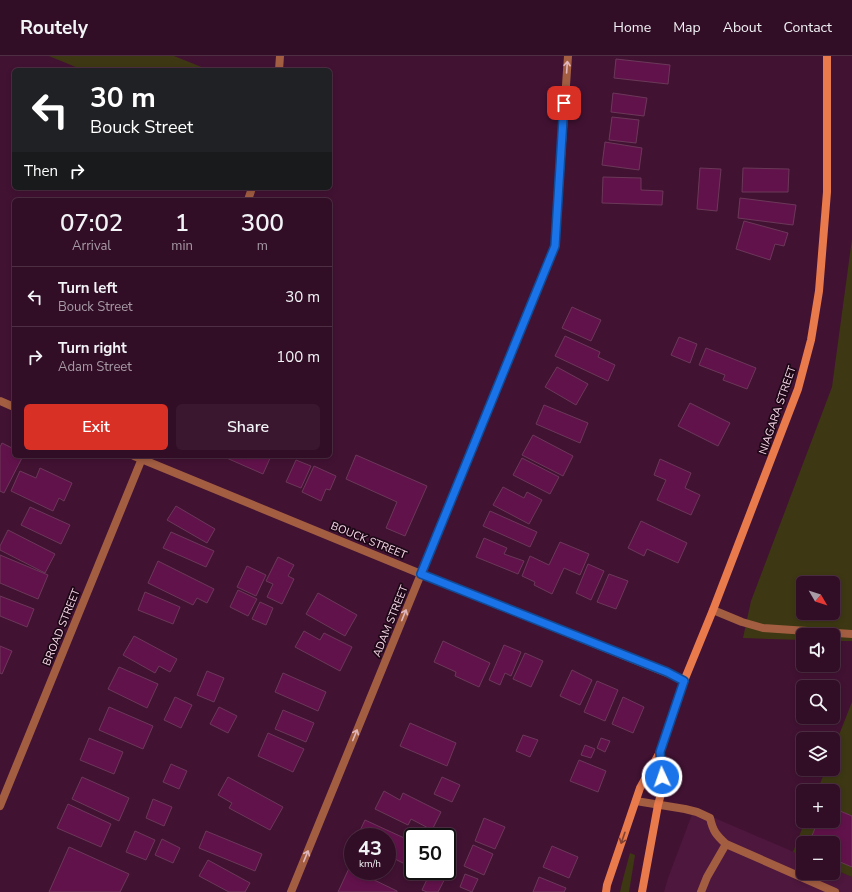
<!DOCTYPE html>
<meta charset="utf-8">
<style>
body{margin:0;font-family:"Nunito Sans",sans-serif;background:#3a172e;color:#f1f3f6;height:100vh;display:flex;flex-direction:column;font-size:15px;white-space:nowrap}
*{box-sizing:border-box;margin:0}
p{font-size:13px;color:#a89ca7}
.icon{flex:none;width:22px;height:22px;fill:none;stroke:currentColor;stroke-width:2;stroke-linecap:round;stroke-linejoin:round}
.map{position:relative;flex:1;overflow:hidden}
.drawer{position:absolute;left:12px;top:142px;width:320px;height:260px;display:flex;flex-direction:column;background:#320e26;border-radius:6px;box-shadow:0 2px 6px #0003,0 0 0 1px #4d2e43}
.drawer>*{flex:none}
.guide{position:absolute;left:12px;top:12px;width:320px;height:122px;border-radius:6px;box-shadow:0 2px 6px #0003,0 0 0 1px #4d2e43;background:#202124;color:#fff;overflow:hidden}
.needle{width:26px;rotate:129deg}
.tools{position:absolute;left:796px;top:520px;display:grid;gap:8px}
.tools a{display:grid;place-items:center;width:44px;height:44px;border-radius:6px;background:#320e26;box-shadow:0 2px 6px #0003,0 0 0 1px #4d2e43;font-size:20px}
.speed{position:absolute;left:344px;top:772px;display:flex;gap:8px;font-size:20px;font-weight:700;text-align:center}
.speed>*{display:grid;place-content:center;width:52px;height:52px;border-radius:50%;background:#320e26;box-shadow:0 2px 6px #0003,0 0 0 1px #4d2e43;line-height:1}
.speed small{font-size:10px;font-weight:400}
.speed .limit{border:2px solid #111;border-radius:6px;background:#fff;color:#111}
.pin{position:absolute;display:grid;place-items:center;width:34px;height:34px;color:#fff;margin:-17px;border-radius:8px;box-shadow:0 2px 6px #0006}
.me{position:absolute;width:44px;margin:-22px;rotate:357deg;stroke-linejoin:round;filter:drop-shadow(0 0 3px #0008)}
.turn{display:flex;align-items:center;gap:14px;height:84px;padding:0 12px;font-size:18px}
.turn .icon{width:52px;height:52px;stroke-width:2.5}
.turn b{display:block;font-size:28px;line-height:34px}
.then{display:flex;align-items:center;height:38px;padding:0 12px;background:#0003;gap:8px;font-size:15px}
.eta{display:flex;justify-content:space-evenly;align-items:center;height:68px;text-align:center}
.eta b{font-size:24px;font-weight:600;line-height:28px}
.button{display:flex;gap:8px;margin-top:auto;padding:8px 12px}
.button a{flex:1;height:46px;border-radius:6px;background:#d93025;color:#fff;font-size:16px;font-weight:600;line-height:46px;text-align:center}
.button a+a{background:#3a172e;color:#f1f3f6}
ul{padding:0;list-style:none}
li{display:flex;align-items:center;gap:12px;height:60px;padding:0 12px;border-top:1px solid #4d2e43}
li div{flex:1}
li b{display:block;font-size:15px}
li em{font-style:normal}
header{display:flex;align-items:center;gap:24px;box-sizing:border-box;height:56px;padding:0 20px;background:#320e26;border-bottom:1px solid #4d2e43}
header strong{font-size:19px}
nav{display:flex;gap:22px;margin-inline-start:auto;font-size:14px}
.map>svg:first-child{display:block}
.built{fill:#4e173d}
.green{fill:#3d3813;fill-rule:evenodd}
.building{fill:#62124b;stroke:#6b3859}
.lines{fill:none;stroke-linecap:round;stroke-linejoin:round}
.lane{stroke:#a35e42;stroke-width:8}
.street{stroke:#a35e42;stroke-width:8}
.secondary{stroke:#e87a4c;stroke-width:8}
.oneway{stroke:#e1b6ba}
.oneway2{stroke:#824131}
.route-casing{stroke:#114b97;stroke-width:10}
.route{stroke:#1a73e8;stroke-width:7}
.labels{text-anchor:middle;stroke-width:3.5;stroke-linejoin:round;paint-order:stroke}
.street-label{font-size:11px;fill:#fbdbed;stroke:#1d0816}
</style>
<header>
<strong>Routely</strong>
<nav><a>Home</a><a>Map</a><a>About</a><a>Contact</a></nav>
</header>
<div class="map">
<svg width="852" height="836" viewBox="0 0 852 836">
<rect width="100%" height="100%" fill="#421233"/>
<!-- built -->
<path class="built" d="M694,753L803,800V817H833V813L852,821V836H664L668,822Z"/>
<!-- green -->
<path class="green" d="M49,0H174L209,14H83Z
M852,183V585H833V579H803V584L743,582L751,545L832,331ZM803,527H833V557H803Z
M852,646V821L833,813V787H803V800L793,796L805,765H833V735H817L826,713H833V694Z
M630,797L635,799L629,836H620L623,823Z"/>
<!-- building -->
<path class="building" d="M616,3L670,9L668,28L614,22Z
M613,37L647,42L644,60L611,56Z
M612,61L639,64L636,87L609,84Z
M605,86L642,92L639,114L602,109Z
M700,112L721,113L717,155L697,153Z
M743,112L789,113L788,136H742Z
M603,121L641,122V134L663,135L662,149L602,147Z
M740,142L796,149L793,169L738,162Z
M744,165L788,177L784,190L775,188L770,204L736,193Z
M572,251L601,264L591,285L562,272Z
M565,280L600,296L598,301L615,309L608,325L555,300Z
M679,281L697,288L690,307L671,299Z
M706,292L756,312L747,333L723,324L725,319L699,309Z
M557,311L588,328L576,349L545,331Z
M690,347L730,367L718,390L678,370Z
M544,349L588,367L580,387L536,368Z
M533,379L573,400L563,420L522,399Z
M2,387L14,393V400H23L4,437L0,435V391Z
M356,399L427,430L405,480L386,472L397,446L346,423Z
M222,400H271L263,418Z
M522,402L559,421L550,438L513,419Z
M660,403L691,417L685,432L700,439L691,459L657,444L666,424L654,419Z
M296,404L311,410L301,432L286,426Z
M314,410L336,420L330,434L326,433L321,445L302,436Z
M40,412L72,427L64,445L59,442L53,455L11,435L20,415L36,422Z
M503,431L524,442L527,436L542,444L529,468L493,449Z
M176,450L215,473L207,487L167,464Z
M30,451L70,469L61,488L21,469Z
M490,455L537,476L530,491L483,470Z
M641,465L687,487L678,507L647,493L644,500L628,492Z
M8,474L55,498L45,517L0,494V490Z
M171,476L214,495L206,511L163,492Z
M484,482L507,492L504,498L524,505L518,518L476,501Z
M560,486L589,498L580,519L564,512L552,538L534,529L535,526L522,520L530,500L549,509Z
M0,499L48,519L38,543L0,527Z
M278,501L294,509L288,520L294,523L282,548L267,541L273,528L266,525Z
M158,505L214,533L207,547L197,542L193,549L148,527Z
M588,508L604,515L591,544L576,537Z
M247,510L266,519L256,540L237,531Z
M609,518L628,525L616,553L597,546Z
M238,534L257,543L248,560L230,551Z
M145,536L180,551L173,568L138,554Z
M318,537L357,559L345,580L306,558Z
M0,540L34,553L27,571L0,560Z
M260,546L273,552L266,569L252,563Z
M304,575L320,584L324,577L352,591L340,615L295,591Z
M134,580L177,603L170,616L159,610L155,617L123,599Z
M443,585L490,607L479,631L455,620L456,616L434,606Z
M504,589L521,596L511,620L505,617L500,629L489,624Z
M0,590L12,595L2,618L0,617Z
M525,597L543,605L531,631L513,623Z
M119,611L158,628L147,652L108,633Z
M572,614L592,624L580,649L560,640Z
M207,615L224,622L214,646L197,639Z
M283,617L326,636L318,655L275,636Z
M597,625L618,634L605,665L584,656Z
M175,641L192,649L181,672L164,664Z
M623,641L644,651L633,677L612,668Z
M109,651L153,670L143,693L99,674Z
M219,651L237,660L228,677L210,668Z
M283,654L314,667L306,686L275,673Z
M410,667L456,687L447,710L400,690Z
M268,677L304,693L293,716L258,700Z
M523,679L538,684L530,701L516,695Z
M89,682L123,696L114,718L80,704Z
M601,682L610,685L605,696L597,692Z
M585,689L595,693L591,702L581,699Z
M579,704L606,715L598,736L570,725Z
M171,708L187,715L179,733L163,726Z
M82,721L129,742L119,765L72,743Z
M228,721L283,751L270,774L229,752L232,747L218,739Z
M442,721L460,729L452,746L434,738Z
M384,735L400,744L403,737L441,756L432,774L411,763L408,769L375,753Z
M153,743L172,751L164,770L146,762Z
M68,748L111,768L101,791L57,772Z
M833,752L852,760V811L833,803V787H809L818,765H833Z
M484,762L505,771L495,793L475,785Z
M365,764L413,786L403,807L387,799V781H357Z
M135,775L155,784L146,804L126,796Z
M206,775L262,798L255,815L199,792Z
M162,783L180,792L173,807L155,799Z
M473,789L493,798L484,819L464,810Z
M552,790L578,801L569,822L543,811Z
M69,791L129,818L120,836H49Z
M208,804L250,827L245,836H229L199,820Z
M351,808L353,809V815H367L370,816L368,821L397,835V836H338Z
M447,809L451,811L438,836H427L422,834L431,815H447Z
M465,818L478,823L472,836L460,831Z
M539,821L566,832L564,836H533Z"/>
<g class="lines">
<!-- lane -->
<path class="lane" d="M636,745L685,753L697,756L710,762C713,775 716,779 726,788L835,836
M701,836L707,821L726,788"/>
<!-- street -->
<path class="street" d="M279,14L280,0
M248,144L252,132
M0,345L14,351
M134,400L421,518L667,617L684,625
M713,554L742,566L763,572L852,578
M0,750L143,400
M291,836L555,190L568,0"/>
<!-- secondary -->
<path class="secondary" d="M606,836L607,829L640,732L660,696L684,625L713,554L798,333L811,284L819,235L827,136V0
M642,836L658,749L662,734L660,697"/>
</g>
<!-- one-way arrows -->
<defs><path id="oneway-shaft" d="M-6 0H5M1.5-3L5.5 0L1.5 3" fill="none" stroke-width="1.6" stroke-linecap="round" stroke-linejoin="round"/></defs>
<g class="oneway">
<use href="#oneway-shaft" transform="translate(567 11) rotate(-86)"/>
<use href="#oneway-shaft" transform="translate(404 559) rotate(-68)"/>
<use href="#oneway-shaft" transform="translate(355 679) rotate(-68)"/>
<use href="#oneway-shaft" transform="translate(306 800) rotate(-68)"/>
</g>
<use class="oneway2" href="#oneway-shaft" transform="translate(623 782) rotate(109)"/>
<g class="lines">
<!-- route casing -->
<g class="route-casing">
<path id="route" d="M564,47L555,190L421,518L667,616L684,625L660,696L662,721"/>
</g>
<!-- route -->
<use href="#route" class="route"/>
</g>
<g class="labels">
<!-- street labels -->
<g class="street-label">
<text transform="translate(777 354) rotate(-71)" y="4">NIAGARA STREET</text>
<text transform="translate(369 484) rotate(22)" y="4">BOUCK STREET</text>
<text transform="translate(390 565) rotate(-68)" y="4">ADAM STREET</text>
<text transform="translate(61 571) rotate(-68)" y="4">BROAD STREET</text>
</g>
</g>
</svg>
<div class="tools">
<a><svg class="needle" viewBox="-14 -14 28 28"><path d="M0-13l5 13h-10z" fill="#e53935"/><path d="M0 13l5-13h-10z" fill="#a89ca7"/></svg></a>
<a><svg class="icon" aria-label="sound" viewBox="0 0 24 24"><path d="M4 9h4l5-4v14l-5-4H4zM17 9q2 3 0 6"/></svg></a>
<a><svg class="icon" aria-label="search" viewBox="0 0 24 24"><circle cx="10" cy="10" r="6"/><path d="M15 15l6 6"/></svg></a>
<a><svg class="icon" aria-label="layers" viewBox="0 0 24 24"><path d="M12 4l9 5-9 5-9-5zM3 14l9 5 9-5"/></svg></a>
<a>+</a>
<a>−</a>
</div>
<div class="speed"><div>43<small>km/h</small></div><div class="limit">50</div></div>
<div class="pin" style="left:564px;top:47px;background:#d93025"><svg class="icon" aria-label="arrive" viewBox="0 0 24 24"><path d="M6 21V4h12l-3 4 3 4H6"/></svg></div>
<svg class="me" style="left:662px;top:721px" viewBox="-20 -20 40 40"><circle r="17" fill="#1a73e8" stroke="#fff" stroke-width="3"/><path d="M0-11L8 9 0 5-8 9z" fill="#fff"/></svg>
<div class="guide">
<div class="turn"><svg class="icon" aria-label="left" viewBox="0 0 24 24"><path d="M17 20v-9H6M10 6l-5 5 5 5"/></svg><div><b>30 m</b>Bouck Street</div></div>
<div class="then">Then<svg class="icon" aria-label="right" viewBox="0 0 24 24"><path d="M7 20v-9h11M14 6l5 5-5 5"/></svg></div>
</div>
<section class="drawer">
<div class="eta">
<div><b>07:02</b><p>Arrival</p></div>
<div><b>1</b><p>min</p></div>
<div><b>300</b><p>m</p></div>
</div>
<ul>
<li><svg class="icon" aria-label="left" viewBox="0 0 24 24"><path d="M17 20v-9H6M10 6l-5 5 5 5"/></svg><div><b>Turn left</b><p>Bouck Street</p></div><em>30 m</em></li>
<li><svg class="icon" aria-label="right" viewBox="0 0 24 24"><path d="M7 20v-9h11M14 6l5 5-5 5"/></svg><div><b>Turn right</b><p>Adam Street</p></div><em>100 m</em></li>
</ul>
<div class="button"><a>Exit</a><a>Share</a></div>
</section>
</div>
